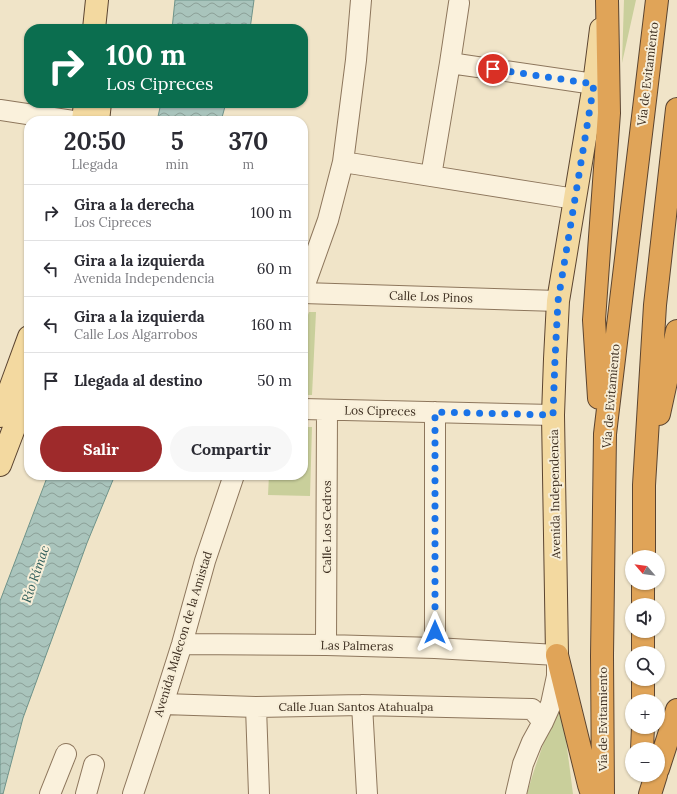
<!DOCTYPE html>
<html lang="es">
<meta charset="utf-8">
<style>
body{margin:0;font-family:Lora,serif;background:#f7f7f7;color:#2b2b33;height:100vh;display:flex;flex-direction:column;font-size:15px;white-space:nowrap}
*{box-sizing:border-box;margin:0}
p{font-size:13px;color:#7c7c81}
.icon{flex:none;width:22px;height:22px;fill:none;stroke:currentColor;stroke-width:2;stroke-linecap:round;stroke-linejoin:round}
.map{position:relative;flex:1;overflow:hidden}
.sheet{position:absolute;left:24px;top:116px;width:284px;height:364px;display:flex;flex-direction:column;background:#fff;border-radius:16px;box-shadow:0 1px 3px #0004}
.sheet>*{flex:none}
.hud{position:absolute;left:24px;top:24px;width:284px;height:84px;border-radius:16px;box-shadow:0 1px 3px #0004;background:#0b6e4f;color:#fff;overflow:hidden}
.needle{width:26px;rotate:298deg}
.fabs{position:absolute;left:625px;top:550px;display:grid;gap:8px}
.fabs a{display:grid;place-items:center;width:40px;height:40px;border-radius:50%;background:#fff;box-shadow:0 1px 3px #0004;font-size:20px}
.pin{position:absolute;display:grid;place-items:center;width:34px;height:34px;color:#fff;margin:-17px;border:2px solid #fff;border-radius:50%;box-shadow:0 1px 4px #0007}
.me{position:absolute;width:44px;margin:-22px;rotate:0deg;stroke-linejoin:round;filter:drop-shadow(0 0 3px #0008)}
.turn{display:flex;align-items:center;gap:14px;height:84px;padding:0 16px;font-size:18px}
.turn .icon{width:52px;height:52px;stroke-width:2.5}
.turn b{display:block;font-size:28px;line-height:34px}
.eta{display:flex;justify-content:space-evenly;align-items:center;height:68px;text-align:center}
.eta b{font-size:24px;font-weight:700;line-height:28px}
.action{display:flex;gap:8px;margin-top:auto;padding:8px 16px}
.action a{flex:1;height:46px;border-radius:24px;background:#9e2a2b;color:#fff;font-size:16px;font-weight:700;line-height:46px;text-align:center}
.action a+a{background:#f7f7f7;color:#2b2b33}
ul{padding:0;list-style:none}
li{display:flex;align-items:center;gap:12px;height:56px;padding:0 16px;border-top:1px solid #e1e1e2}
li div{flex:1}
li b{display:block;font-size:15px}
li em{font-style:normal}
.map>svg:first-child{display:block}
.green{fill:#c9cf9b}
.water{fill:url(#water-waves);stroke:#6f938a}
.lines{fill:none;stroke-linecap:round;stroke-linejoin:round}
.minor-casing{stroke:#8d765c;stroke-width:22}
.major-casing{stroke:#5b4430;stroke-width:24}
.highway-casing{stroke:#5b4430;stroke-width:24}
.minor{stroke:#faf1dc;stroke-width:20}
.major{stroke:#f3d9a0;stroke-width:22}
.highway{stroke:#e0a458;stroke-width:22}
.route{stroke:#1a73e8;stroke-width:7;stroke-dasharray:0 12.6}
.labels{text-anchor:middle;stroke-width:4;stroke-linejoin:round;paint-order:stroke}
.street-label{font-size:12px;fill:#3d2e20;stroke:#f7eed8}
.water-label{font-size:13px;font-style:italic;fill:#2f5d5a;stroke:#f7eed8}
</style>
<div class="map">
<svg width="677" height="794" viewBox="0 0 677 794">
<defs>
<pattern id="water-waves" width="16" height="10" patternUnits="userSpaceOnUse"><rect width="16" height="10" fill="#a9c4bc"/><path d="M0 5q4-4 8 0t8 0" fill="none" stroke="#8ba098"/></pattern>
</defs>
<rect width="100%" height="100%" fill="#f0e4c8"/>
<!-- green -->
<path class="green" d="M624,0H636L622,63Z
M309,312H316L312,395H303V329Z
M303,427H312L310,496L268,495L269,475H303Z
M560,693L573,794H527C536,760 551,727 560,693Z"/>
<!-- water -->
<path class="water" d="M175,0H254L250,29H172Z
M161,103H226L221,121H157Z
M48,475H115L87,543L23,718L3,794H0V601Z"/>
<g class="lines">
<!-- minor casing -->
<g class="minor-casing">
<path id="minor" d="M450,63L594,84
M0,110L73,121
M343,162L575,199
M431,176L450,63L459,3
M303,290L328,220L343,162L356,60L361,0
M303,293L558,301
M303,409L553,415
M182,644L326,645L435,648L557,655V676L551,704L543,722L532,742L523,764L516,794
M326,645L327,410
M435,648V412
M163,704L256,707L362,705L532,709L543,722
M362,705L367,794
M256,707L259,794
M50,794L66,754
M86,794L94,765
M133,794L163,704L182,644L205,561L234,475"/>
</g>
<!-- major casing -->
<g class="major-casing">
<path id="major" d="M94,29L97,0
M83,121L85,103
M98,121L100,103
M0,416L29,337
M0,465L29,389
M557,655L553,415L555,359L558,301L594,84L601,29"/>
</g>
<!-- highway casing -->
<g class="highway-casing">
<path id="highway" d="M599,398L594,320L609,113L607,0
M659,414L677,331
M644,557V485L655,305L677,109
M643,605V583
M643,653V631
M557,655L589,785L592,794
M643,701V679
M642,749L643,727
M658,769L677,710
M603,794L602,656L605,434L657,0
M650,794L656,775"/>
</g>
<!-- minor -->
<use href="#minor" class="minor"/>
<!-- major -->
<use href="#major" class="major"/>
<!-- highway -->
<use href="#highway" class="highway"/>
</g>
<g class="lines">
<!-- route -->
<path class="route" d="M435,632V412L553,415L555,359L558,301L594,84L493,69"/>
</g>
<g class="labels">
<!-- street labels -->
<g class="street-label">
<text transform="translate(648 74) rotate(-83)" y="4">Vía de Evitamiento</text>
<text transform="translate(431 297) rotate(2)" y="4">Calle Los Pinos</text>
<text transform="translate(611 396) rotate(-85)" y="4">Vía de Evitamiento</text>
<text transform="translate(380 411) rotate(1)" y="4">Los Cipreces</text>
<text transform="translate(555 494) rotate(-91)" y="4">Avenida Independencia</text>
<text transform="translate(327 527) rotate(-90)" y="4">Calle Los Cedros</text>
<text transform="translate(183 634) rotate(-73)" y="4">Avenida Malecon de la Amistad</text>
<text transform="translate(357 646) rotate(1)" y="4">Las Palmeras</text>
<text x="356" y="711">Calle Juan Santos Atahualpa</text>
<text transform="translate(603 719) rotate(-90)" y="4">Vía de Evitamiento</text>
</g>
<!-- water labels -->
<g class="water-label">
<text transform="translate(35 574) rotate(-71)" y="5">Río Rímac</text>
</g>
</g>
</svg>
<div class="fabs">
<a><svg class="needle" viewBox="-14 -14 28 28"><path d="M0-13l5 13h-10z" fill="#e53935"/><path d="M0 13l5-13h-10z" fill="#7c7c81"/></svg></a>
<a><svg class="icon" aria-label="sound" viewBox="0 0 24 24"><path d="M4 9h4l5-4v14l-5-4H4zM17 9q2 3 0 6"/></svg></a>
<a><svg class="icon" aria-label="search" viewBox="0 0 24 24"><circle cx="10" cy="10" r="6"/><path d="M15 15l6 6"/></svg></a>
<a>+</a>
<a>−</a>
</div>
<div class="pin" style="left:493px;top:69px;background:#d93025"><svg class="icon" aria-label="arrive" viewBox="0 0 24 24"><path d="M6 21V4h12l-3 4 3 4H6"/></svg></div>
<svg class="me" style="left:435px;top:632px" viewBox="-20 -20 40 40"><path d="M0-17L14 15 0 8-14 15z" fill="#1a73e8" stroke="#fff" stroke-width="4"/></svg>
<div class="hud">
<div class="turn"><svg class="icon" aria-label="right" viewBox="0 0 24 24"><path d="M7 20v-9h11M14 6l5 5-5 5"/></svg><div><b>100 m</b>Los Cipreces</div></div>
</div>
<section class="sheet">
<div class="eta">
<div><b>20:50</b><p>Llegada</p></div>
<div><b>5</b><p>min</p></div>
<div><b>370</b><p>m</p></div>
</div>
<ul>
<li><svg class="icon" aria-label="right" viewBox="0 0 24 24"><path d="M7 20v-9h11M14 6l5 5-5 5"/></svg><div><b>Gira a la derecha</b><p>Los Cipreces</p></div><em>100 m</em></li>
<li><svg class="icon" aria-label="left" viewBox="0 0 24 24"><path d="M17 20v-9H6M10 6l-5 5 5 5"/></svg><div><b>Gira a la izquierda</b><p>Avenida Independencia</p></div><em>60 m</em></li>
<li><svg class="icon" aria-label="left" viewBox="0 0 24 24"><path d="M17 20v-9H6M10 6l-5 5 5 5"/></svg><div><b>Gira a la izquierda</b><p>Calle Los Algarrobos</p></div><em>160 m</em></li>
<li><svg class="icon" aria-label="arrive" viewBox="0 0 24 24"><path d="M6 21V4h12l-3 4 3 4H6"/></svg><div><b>Llegada al destino</b></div><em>50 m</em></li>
</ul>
<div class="action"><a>Salir</a><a>Compartir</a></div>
</section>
</div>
